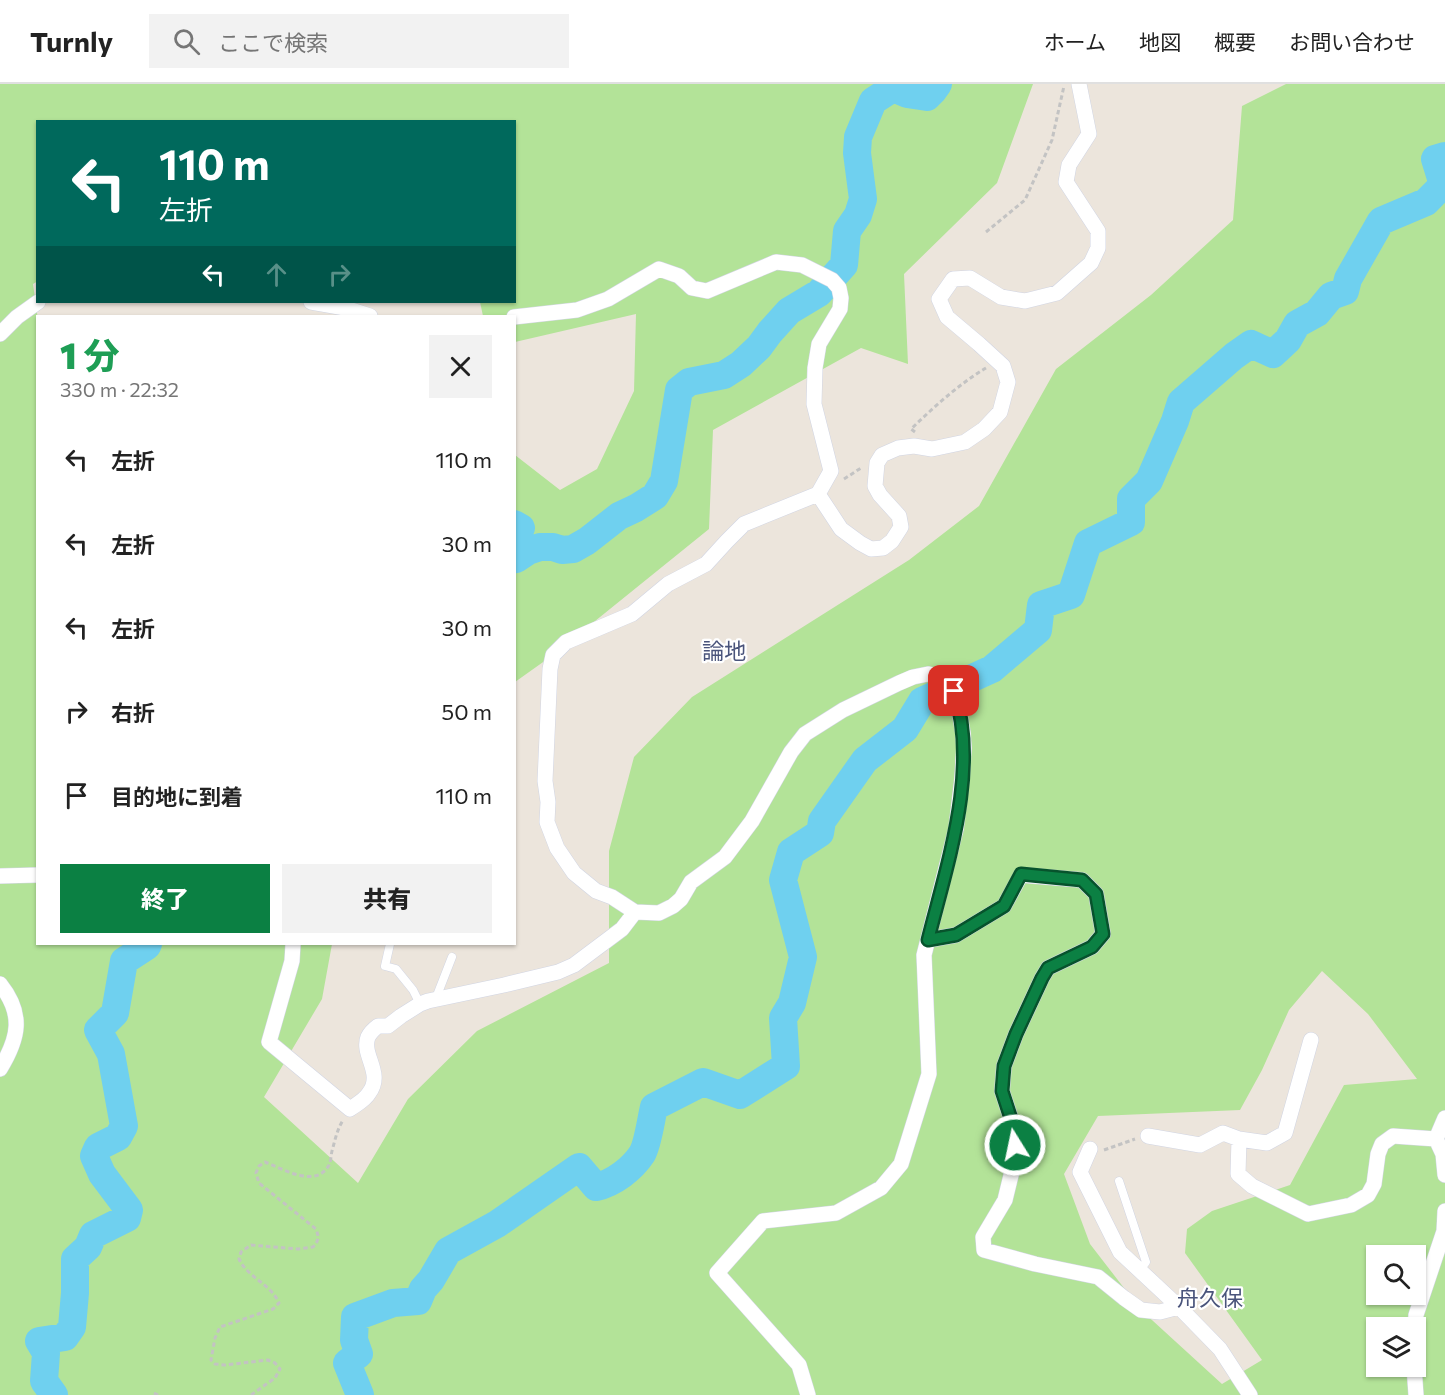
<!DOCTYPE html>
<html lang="ja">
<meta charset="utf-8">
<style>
body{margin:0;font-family:Commissioner,"Noto Sans JP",sans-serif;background:#f2f2f2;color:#222;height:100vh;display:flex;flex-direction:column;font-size:22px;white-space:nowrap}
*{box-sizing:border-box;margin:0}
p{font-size:20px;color:#767676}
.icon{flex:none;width:33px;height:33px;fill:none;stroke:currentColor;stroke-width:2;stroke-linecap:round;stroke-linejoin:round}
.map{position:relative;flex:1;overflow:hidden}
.details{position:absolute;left:36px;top:231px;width:480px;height:630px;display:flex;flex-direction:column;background:#fff;border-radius:0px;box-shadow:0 2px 4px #0004}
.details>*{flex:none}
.banner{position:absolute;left:36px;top:36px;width:480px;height:183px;border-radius:0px;box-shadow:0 2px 4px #0004;background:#00695c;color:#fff;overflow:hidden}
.tools{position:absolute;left:1366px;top:1161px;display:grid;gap:12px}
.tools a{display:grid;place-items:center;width:60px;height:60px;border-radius:0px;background:#fff;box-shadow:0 2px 4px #0004;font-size:30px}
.pin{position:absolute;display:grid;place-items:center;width:51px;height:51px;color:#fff;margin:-26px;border-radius:12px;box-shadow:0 3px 9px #0006}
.me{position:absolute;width:66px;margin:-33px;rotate:350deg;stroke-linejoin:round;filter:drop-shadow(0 0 4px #0008)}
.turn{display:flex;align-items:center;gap:21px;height:126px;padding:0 24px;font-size:27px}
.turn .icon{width:78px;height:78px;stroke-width:2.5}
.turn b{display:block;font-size:42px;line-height:51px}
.lanes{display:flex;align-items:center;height:57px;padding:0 24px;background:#0003;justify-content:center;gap:30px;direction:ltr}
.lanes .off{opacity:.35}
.round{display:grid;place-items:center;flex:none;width:63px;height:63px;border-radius:0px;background:#f2f2f2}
.overview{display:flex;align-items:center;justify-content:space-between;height:102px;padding:0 24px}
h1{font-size:36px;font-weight:800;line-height:45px;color:#1e9e55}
.action{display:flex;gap:12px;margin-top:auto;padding:12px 24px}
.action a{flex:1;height:69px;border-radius:0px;background:#0b8043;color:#fff;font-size:24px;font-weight:800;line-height:69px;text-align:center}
.action a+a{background:#f2f2f2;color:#222}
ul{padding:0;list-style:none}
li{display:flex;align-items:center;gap:18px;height:84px;padding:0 24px}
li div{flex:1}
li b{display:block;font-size:22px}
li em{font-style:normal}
header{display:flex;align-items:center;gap:36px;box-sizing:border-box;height:84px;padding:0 30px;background:#fff;border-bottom:2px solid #e0e0e0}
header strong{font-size:28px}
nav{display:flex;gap:33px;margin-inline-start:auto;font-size:21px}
.search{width:420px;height:54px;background:#f2f2f2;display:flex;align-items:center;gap:15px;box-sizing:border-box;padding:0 21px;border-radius:0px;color:#767676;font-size:22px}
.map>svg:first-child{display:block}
.green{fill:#b3e398;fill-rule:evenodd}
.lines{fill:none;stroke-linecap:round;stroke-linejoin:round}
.river{stroke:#6fd0ef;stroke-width:28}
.lane-casing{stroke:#d1d5e3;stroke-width:9}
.street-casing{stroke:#d1d5e3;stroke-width:16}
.path{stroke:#c3c3c3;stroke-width:3;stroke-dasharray:4.5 3;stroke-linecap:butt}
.lane{stroke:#fff;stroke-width:8}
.street{stroke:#fff;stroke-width:15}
.route-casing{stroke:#07532c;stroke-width:15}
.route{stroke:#0b8043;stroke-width:10}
.labels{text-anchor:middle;stroke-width:4.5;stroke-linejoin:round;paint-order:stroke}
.neighbourhood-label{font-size:22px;fill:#4a547b;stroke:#fff}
</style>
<header>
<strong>Turnly</strong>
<div class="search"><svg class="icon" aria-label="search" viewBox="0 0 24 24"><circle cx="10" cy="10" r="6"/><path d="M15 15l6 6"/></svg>ここで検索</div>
<nav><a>ホーム</a><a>地図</a><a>概要</a><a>お問い合わせ</a></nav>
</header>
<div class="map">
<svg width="1445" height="1311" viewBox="0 0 1445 1311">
<rect width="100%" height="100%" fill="#ece5dc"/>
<!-- green -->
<path class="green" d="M0,0H1033L997,99L904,190L908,280L861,264L713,346L709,445L553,571L515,598V371L560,406L597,385L634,307L636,230L515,258L514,232H483L480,218H514V38H38V197L33,200L38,236V860H332L322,915L264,1013L358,1099L408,1015L477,947L609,879V767L634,673L692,613L909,476L979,422L1056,285L1151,211L1233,136L1242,22L1286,0H1445V1311H0ZM1322,887L1368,930L1417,995L1344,1001L1290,1101L1212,1127L1187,1145L1185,1169L1262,1276L1222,1300L1141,1226L1090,1160L1064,1090L1098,1032L1240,1026L1262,986L1289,926ZM1377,1172H1416V1210H1377ZM1377,1244H1416V1282H1377Z"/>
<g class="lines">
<!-- river -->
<path class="river" d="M514,440L521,444L514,457
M514,474L516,475L528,467L540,463H553L562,466L573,465L587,457L619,432L636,424L655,412L664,397L679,306L689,298L724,291L741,280L759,263L770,248L789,227L819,209L844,181L847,147L858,131L863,115L857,69L858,53L873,17L893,4L907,10L927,13L933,7L938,0
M54,1311L44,1297L46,1269L39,1257L65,1253L72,1243L75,1209V1175L88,1163L93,1151L127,1134L129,1126L102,1090L94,1072L98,1063L118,1053L124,1042L111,970L98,946L115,929L124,877L147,862L148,860
M360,1311L347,1279L359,1270L354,1256L355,1233L393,1219L418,1217L423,1205L431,1196L448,1167L497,1140L579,1083L596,1103C614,1099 632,1085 642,1070C648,1060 651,1035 654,1023L703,998L740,1011L786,982L783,934L792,919L803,873L783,796L791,768L820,749L822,737L865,676L905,645L922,617L992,585L1038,546L1041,521L1071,511L1088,459L1131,438V415L1149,397L1175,337L1181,318L1234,272L1251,260L1273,270L1288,256L1297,240L1317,229L1331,212L1345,207L1348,195L1381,137L1426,118L1443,101L1435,75L1445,72"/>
<!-- lane casing -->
<g class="lane-casing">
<path id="lane" d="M390,860L385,882L396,885L413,906L420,920
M436,914L452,873
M1119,1097L1146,1178L1140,1186"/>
</g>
<!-- street casing -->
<g class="street-casing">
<path id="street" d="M311,218L345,224L370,232
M514,233L577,226L608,215L659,185L679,192L692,204L707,207L776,178L802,181L832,196L839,204L841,214L840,225L819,260L815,284L814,320L831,387L818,410L841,445L860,459L871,465L883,464L892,457L901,443L899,432L880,411L875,402L877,379L882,371L898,364L914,362L932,365L965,358L984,345L1000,328L1008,298L1003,282L979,260L947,233L939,215L953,195L970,194L1001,213L1025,217L1057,209L1091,179L1098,164V147L1066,98L1069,81L1089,50L1079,0
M0,250L17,233L38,218
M0,792L38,791
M928,856L956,851L1004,822L1021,791L1082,796L1096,810L1103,850L1092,863L1048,884L1042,894L1016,950L1004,982L1002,1007L1015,1047V1075L1005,1116L983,1153L984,1166L1035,1180L1098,1193L1124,1214L1141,1226L1160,1228L1179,1223L1220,1265L1250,1311
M293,860L292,877L269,958L350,1025C357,1020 365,1016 369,1009C384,989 361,971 368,953C370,949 374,945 378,942H388L401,932L420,920L428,917L504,901L558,888L574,881L622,845L635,828
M0,900C24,930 19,954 0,985
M1445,1034L1436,1055L1443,1070L1445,1091
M1148,1052L1200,1061L1223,1049L1239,1055L1238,1090L1252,1102L1308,1130L1351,1121L1368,1111L1374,1100L1378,1070L1382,1060L1393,1052L1436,1055
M1239,1055L1267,1059L1285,1049L1311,956
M1090,1065L1080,1088L1120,1168L1179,1223
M1415,1244L1416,1231L1444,1147L1445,1127
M1414,1282L1416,1311
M808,1311L799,1281L717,1189L763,1137L836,1129L881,1104L901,1080L929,990L924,871L956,745L962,695L964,664L963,649L958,620L954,607L947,597L939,592L928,590L913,593L899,599L843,626L805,650L791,668L752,737L725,773L691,798L681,815L673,822L659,829L635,828L612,813L596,807L574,789L557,764L547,738L548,718L545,697L550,585L553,571L566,558L632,530L668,500L706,480L727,457L744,440L818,410"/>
</g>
<!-- path -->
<path class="path" d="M986,148L1025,116L1052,56L1064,2
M915,348L911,345C934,323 959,300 986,284
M844,395L861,384
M1104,1066L1135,1055
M154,1309L158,1311
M251,1311L275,1294L280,1285L275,1279L268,1276L225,1281L215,1280L211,1276L215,1254L220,1243L273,1225L279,1219C271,1200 248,1194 239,1175L241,1168L251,1161L298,1165L313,1163C319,1157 319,1153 316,1145L259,1099L256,1089L259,1082L265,1078C283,1085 316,1105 329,1081C331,1077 331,1071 332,1067C335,1056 337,1046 343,1036"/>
<!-- lane -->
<use href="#lane" class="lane"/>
<!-- street -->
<use href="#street" class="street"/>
</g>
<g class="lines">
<!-- route casing -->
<g class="route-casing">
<path id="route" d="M954,607C980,685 947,780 928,856L956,851L1004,822L1021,790L1082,796L1096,810L1103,850L1092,863L1048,884L1042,894L1016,950L1004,982L1002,1007L1015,1047V1061"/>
</g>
<!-- route -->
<use href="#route" class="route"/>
</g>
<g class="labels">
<!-- neighbourhood labels -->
<g class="neighbourhood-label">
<text x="724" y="575">論地</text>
<text x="1210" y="1222">舟久保</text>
</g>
</g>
</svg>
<div class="tools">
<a><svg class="icon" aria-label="search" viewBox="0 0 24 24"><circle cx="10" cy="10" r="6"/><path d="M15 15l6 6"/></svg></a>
<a><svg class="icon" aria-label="layers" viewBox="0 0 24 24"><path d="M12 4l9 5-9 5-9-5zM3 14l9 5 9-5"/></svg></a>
</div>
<div class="pin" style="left:954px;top:607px;background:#d93025"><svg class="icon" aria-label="arrive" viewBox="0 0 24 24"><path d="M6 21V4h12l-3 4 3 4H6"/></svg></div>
<svg class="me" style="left:1015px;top:1061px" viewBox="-20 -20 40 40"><circle r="17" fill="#0b8043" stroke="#fff" stroke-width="3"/><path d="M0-11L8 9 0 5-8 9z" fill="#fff"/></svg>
<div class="banner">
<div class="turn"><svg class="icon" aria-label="left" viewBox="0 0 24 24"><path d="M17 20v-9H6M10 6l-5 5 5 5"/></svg><div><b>110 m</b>左折</div></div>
<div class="lanes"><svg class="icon" aria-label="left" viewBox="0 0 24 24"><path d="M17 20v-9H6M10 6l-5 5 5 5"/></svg><svg class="icon off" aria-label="ahead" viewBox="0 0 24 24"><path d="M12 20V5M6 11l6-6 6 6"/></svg><svg class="icon off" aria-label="right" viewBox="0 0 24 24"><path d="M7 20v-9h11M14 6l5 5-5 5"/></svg></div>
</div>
<section class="details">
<div class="overview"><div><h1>1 分</h1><p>330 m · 22:32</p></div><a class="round"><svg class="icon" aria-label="close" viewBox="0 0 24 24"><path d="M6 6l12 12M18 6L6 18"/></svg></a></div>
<ul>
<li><svg class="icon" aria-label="left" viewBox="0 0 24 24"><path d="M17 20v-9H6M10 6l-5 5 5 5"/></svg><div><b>左折</b></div><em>110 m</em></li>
<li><svg class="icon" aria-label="left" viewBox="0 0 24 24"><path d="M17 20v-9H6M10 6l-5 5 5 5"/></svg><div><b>左折</b></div><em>30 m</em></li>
<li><svg class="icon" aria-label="left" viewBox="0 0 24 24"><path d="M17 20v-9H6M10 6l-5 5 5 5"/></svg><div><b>左折</b></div><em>30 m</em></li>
<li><svg class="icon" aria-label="right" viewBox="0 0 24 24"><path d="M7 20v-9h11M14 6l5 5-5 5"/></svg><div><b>右折</b></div><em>50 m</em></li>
<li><svg class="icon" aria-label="arrive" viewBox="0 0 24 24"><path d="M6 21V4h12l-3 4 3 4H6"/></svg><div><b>目的地に到着</b></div><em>110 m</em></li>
</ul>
<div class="action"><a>終了</a><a>共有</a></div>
</section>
</div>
